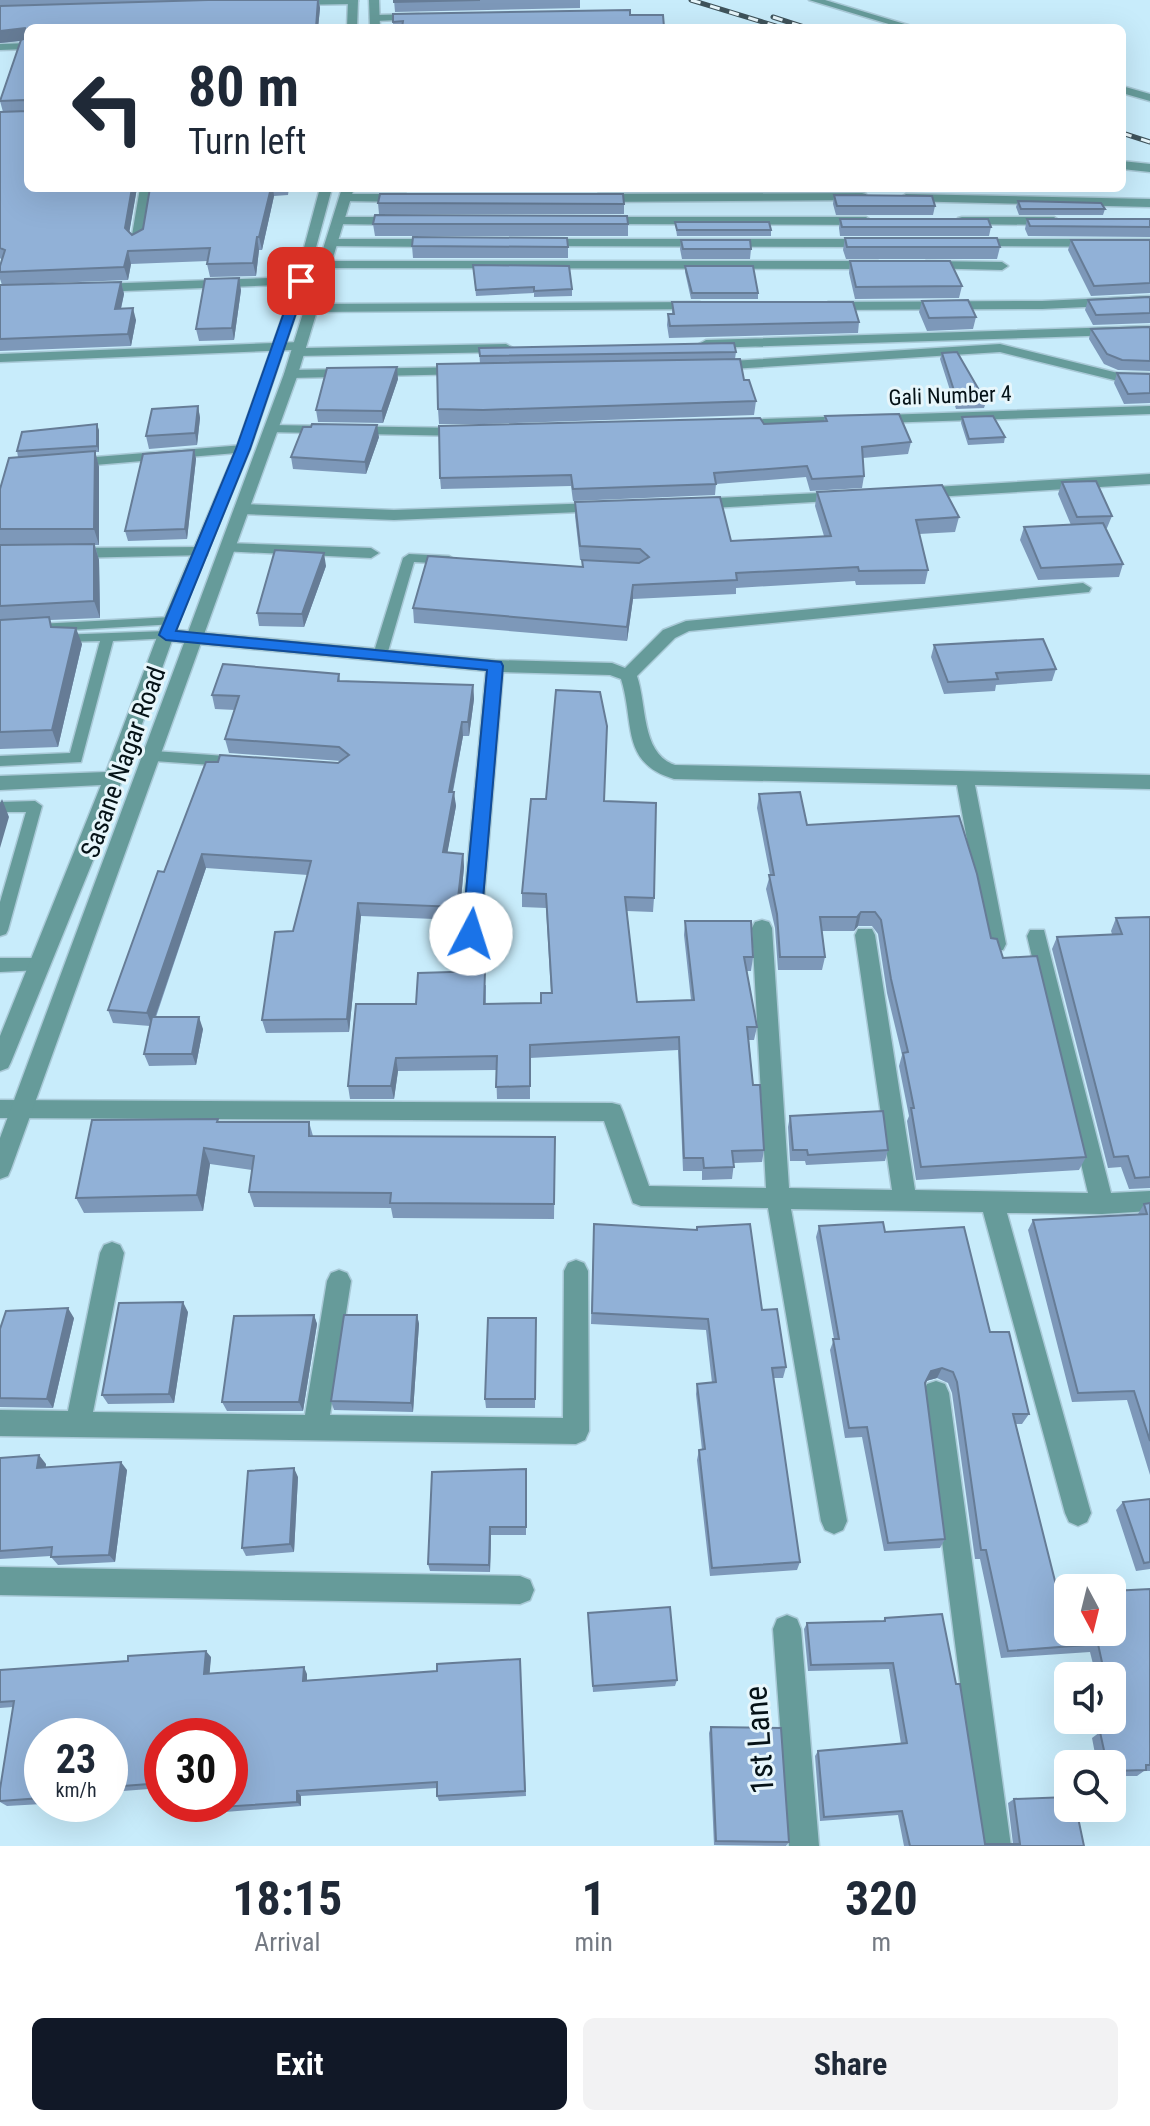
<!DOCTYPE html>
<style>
body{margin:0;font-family:"Roboto Condensed",sans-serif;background:#f2f2f3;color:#1f2937;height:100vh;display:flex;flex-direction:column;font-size:30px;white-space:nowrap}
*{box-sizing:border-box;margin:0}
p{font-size:26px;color:#747a83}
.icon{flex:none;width:44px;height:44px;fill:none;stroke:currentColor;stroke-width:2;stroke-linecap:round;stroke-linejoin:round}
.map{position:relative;height:1846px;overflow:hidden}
.side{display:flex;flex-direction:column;background:#fff;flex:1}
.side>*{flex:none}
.banner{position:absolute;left:24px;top:24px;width:1102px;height:168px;border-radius:12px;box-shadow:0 8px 32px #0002;background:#fff;color:#1f2937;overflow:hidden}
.needle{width:52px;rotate:173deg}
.buttons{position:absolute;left:1054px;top:1574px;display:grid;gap:16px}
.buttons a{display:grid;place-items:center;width:72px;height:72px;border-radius:12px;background:#fff;box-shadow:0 8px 32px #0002;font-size:40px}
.speed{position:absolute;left:24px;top:1718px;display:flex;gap:16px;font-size:40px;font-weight:700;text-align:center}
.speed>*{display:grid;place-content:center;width:104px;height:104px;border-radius:50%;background:#fff;box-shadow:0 8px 32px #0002;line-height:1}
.speed small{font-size:20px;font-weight:400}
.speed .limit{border:12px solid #d22;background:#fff;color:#111}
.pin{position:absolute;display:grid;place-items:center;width:68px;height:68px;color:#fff;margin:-34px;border-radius:16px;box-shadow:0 4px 12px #0006}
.me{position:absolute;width:88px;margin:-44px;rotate:5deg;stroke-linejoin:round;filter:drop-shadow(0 0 6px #0008)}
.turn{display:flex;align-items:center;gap:28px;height:168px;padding:0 32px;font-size:36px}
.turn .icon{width:104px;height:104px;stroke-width:2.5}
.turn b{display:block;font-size:56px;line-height:68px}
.eta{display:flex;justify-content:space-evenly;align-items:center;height:136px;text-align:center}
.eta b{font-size:48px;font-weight:700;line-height:56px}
.button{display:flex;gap:16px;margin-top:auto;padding:16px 32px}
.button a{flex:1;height:92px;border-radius:12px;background:#111827;color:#fff;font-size:32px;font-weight:700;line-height:92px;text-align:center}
.button a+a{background:#f2f2f3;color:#1f2937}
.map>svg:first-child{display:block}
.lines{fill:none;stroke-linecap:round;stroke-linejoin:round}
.service-casing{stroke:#a9c9d7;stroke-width:3}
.minor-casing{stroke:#a9c9d7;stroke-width:3}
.tertiary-casing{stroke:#a9c9d7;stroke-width:3}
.service{fill:#669b9a;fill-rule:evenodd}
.minor{fill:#669b9a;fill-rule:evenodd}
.tertiary{fill:#669b9a;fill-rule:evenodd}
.rail-casing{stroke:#3f535b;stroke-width:5}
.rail{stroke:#e7f6fb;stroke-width:3;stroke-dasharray:10;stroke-linecap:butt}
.wall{fill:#7d98b9}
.shaded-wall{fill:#667c96}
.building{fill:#91b1d7;stroke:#667c96;stroke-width:2}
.route{fill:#1a73e8;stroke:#114b97;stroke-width:2}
.labels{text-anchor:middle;stroke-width:6;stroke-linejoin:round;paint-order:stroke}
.far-street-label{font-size:22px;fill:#051217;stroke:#e7f6fb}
.street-label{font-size:26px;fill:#051217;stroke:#e7f6fb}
.near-street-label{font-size:32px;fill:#051217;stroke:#e7f6fb}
</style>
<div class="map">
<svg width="1150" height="1846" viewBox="0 0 1150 1846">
<rect width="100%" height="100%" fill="#c8ecfb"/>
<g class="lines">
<!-- service casing -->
<g class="service-casing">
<path id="service" d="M409,554L449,556L455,560L449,564L414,562L387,655L380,660L375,658L373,655L403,558Z
M171,617L176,618V624L0,634V626Z
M166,631L171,632V638L113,641L81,762L0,766V756L70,753L100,641L62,642L57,641V635Z
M154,751L240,757L247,762L240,767L154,761L147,756Z
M35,801L42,806L8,930L6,934L0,936V902L26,812H0V802Z
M0,958H40L46,959L48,964L46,969L40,970L0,972Z"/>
</g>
<!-- minor casing -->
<g class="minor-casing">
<path id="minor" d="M289,0H357L358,1L353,4L293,5Z
M809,0H825L918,28H902Z
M419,14L424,17L423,19L375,21L370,18L375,15Z
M28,43V49L0,50V44Z
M1122,86L1150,94V101L1122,93Z
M140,188H152L143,241L137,245L131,241Z
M862,193L866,194V200L598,202L592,198L598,194Z
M346,194H406L412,198L406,202L342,201V195Z
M906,194L1150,199V207L902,201L900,198Z
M338,217H402L408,221L402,225L334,224L332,221Z
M602,217H866L872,221L866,225L598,224V218Z
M962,217H1054L1060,221L1054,225L958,224V218Z
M332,239H440L446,243L440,247L328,246V240Z
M540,239H872L878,243L872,247L536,246V240Z
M972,239H1150V247L968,246V240Z
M326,261H878L884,265L878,269L321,268L320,265Z
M926,261L1002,262L1008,266L1002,270L921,268L920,265Z
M301,277L307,281L306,284L97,292L90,288L97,284Z
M1150,296V304L1042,309L828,310L821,306L828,302L1042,301Z
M700,302L707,306L705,309L312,312L305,308L312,304Z
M1150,326V334L706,348L699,344L706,340Z
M300,342L305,343L306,348L506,344L513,348L506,352L298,356L293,355L292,350L0,362V354Z
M1000,344L1118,373H1150V381H1118L1000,352L715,370L708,366L715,362Z
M463,367L470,371L468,374L291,378L284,374L291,370Z
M1150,406V414L735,428L728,424L735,420Z
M271,425L463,428L470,432L463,436L266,432L264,429Z
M243,445L250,449L248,452L71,467L64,463L71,459Z
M1150,474V484L918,498L910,493L918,488Z
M842,492L847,494V500L695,509L687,504L695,499Z
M599,503L607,508L604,511L394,520L242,514L234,509L242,504L394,510Z
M227,543L371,548L379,553L371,558L221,551V545Z
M201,547L207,549V555L72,558L64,553L72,548Z
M1083,583L1091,588L1089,592L689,631L675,638L637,676C647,705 641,754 675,765L1150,775V789L975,785L1006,944L1003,950H989L986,944L957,785L674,779C620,763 635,723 621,679L610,675L503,672L481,934L478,940H464L461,934L486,671L166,641L158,635L166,629L495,660L612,663L625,668L663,630L686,621Z
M762,920L769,922L772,928L789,1188L892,1190L855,935L858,929H872L875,935L915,1190L1088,1193L1027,936L1030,930H1044L1111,1193L1150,1191V1211L1102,1214L1007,1213L1091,1513L1087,1522L1078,1526L1069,1522L1065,1513L983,1212L791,1209L847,1521L843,1530L834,1534L825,1530L821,1521L768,1208L641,1206L633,1203L604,1121L0,1118V1100L612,1103L620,1105L623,1112L649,1186L766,1188L752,928L755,922Z
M112,1242L120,1245L124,1253L93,1412L305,1415L327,1281L331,1273L339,1270L347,1273L351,1281L330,1415L563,1418L564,1271L568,1263L576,1260L584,1263L588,1271L589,1431L585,1440L576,1444L0,1436V1410L68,1411L100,1253L104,1245Z
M936,1381L945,1384L949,1393L1011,1846H981L923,1393L927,1384Z
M0,1567L520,1576L530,1580L534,1590L530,1600L520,1604L0,1595Z
M787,1615L797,1619L801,1629L819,1846H789L773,1629L777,1619Z"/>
</g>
<!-- tertiary casing -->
<g class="tertiary-casing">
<path id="tertiary" d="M348,0H358L357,28H347Z
M369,0H379L380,28H370Z
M1122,161L1150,164V172L1122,169Z
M320,188H332L307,281L250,449L179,621L94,858L11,1062L8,1068L0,1071V1036L101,785L0,790V776L106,772L163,621L236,449L295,281Z
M342,188H354L298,374L11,1169L8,1176L0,1179V1138L284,374Z"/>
</g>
<!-- service -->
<use href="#service" class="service"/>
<!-- minor -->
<use href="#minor" class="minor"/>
<!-- tertiary -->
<use href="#tertiary" class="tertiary"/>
<!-- rail casing -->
<g class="rail-casing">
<path id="rail" d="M691,0L782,28
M773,17L807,28
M1122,133L1150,142"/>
</g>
<!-- rail -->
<use href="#rail" class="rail"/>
</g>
<!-- wall -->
<path class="wall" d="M0,0H319L320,8L318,28H28V188H137L129,232L132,235L143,229L150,188H289L288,195L274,196L262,250H259L256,276L210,277L207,264L208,261L131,264L128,280L2,285L0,279V266L2,260L0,258V112H3L0,101L21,41L0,43Z
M394,0H580V8L395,12Z
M630,15L664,27L705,28H393V22Z
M381,188H586V191H381Z
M729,188H805V190H729Z
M862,188H927V191L862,190Z
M834,195L935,206L933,215H836L833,204Z
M1018,201L1105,209L1103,215H1019L1016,207Z
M378,203L624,204V214H379Z
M840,219L991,227L989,236H840L839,228Z
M1027,219H1150V237L1028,236L1025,229Z
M675,222L771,230V236H677Z
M373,224H628V236H375Z
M845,238L1000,247L997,259H846L843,250Z
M681,240L751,249L750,259H682L680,249Z
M1071,240H1150V293L1091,296L1068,250Z
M412,246L568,247V258H413Z
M850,261L962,286L959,298L855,299L849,273Z
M473,265L572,289V296L534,297V293L476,296Z
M685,266L758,293V299H691L685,272Z
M121,282L124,294L121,309L136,320L131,346L0,351V285Z
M241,290L234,340L199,341L196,329Z
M1150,297V323L1093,325L1085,310L1088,300Z
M922,301L976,317L973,329L927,331L919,312Z
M672,302L859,322L858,333L669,338L667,325L668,314H672Z
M1150,327V371L1118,370L1104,364L1089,339L1091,329Z
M479,348L736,352L735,359L744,380L756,401L754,415L484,424H439L438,409L480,364Z
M942,353L986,402L984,408L956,409L940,359Z
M1117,373L1150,374V403L1124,404L1114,383Z
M398,379L383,423L318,422L316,410Z
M198,406L200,418L197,445L149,449L146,436Z
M825,416L911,442L908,454L863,458L864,476L862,488L810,491L806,477L716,484L715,495L573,501L571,486L441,489L440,478L764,424L824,421Z
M962,417L1005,437L1004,443L968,445L961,423Z
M99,430V452H95L99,467V545H95L99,560L100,618L50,620L52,628L82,644L58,747L0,749V489L18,457L17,451Z
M379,437L366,474L293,469L291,457Z
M194,450L196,459L187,539L128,541L125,531Z
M1062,482L1112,516L1107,528H1106L1123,564L1119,577L1038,580L1020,540L1024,527L1071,525L1058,494Z
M817,492L959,517L955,532L919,534L928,570L925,584L856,585L855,581L736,588V594L633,599L627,641L414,623L413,608L582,567V560H580L575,516V502L731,541L824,536L815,506Z
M326,566L304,627L259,626L257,613Z
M934,645L1056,669L1052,681L996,685L995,691L944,694L931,657Z
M339,674L340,681L473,685L474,699L469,736H463L453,792L456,806L447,853L463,854L464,867L459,920L361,916L349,1032L266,1033L262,1020L293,931L308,875L206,868L156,1017L203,1029L196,1065L149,1066L144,1054L150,1026L113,1023L108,1010L164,872L341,761L229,753L225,739L235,710L215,709L212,695Z
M759,794L807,825L991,938L1003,958L1086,1157L1079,1170L916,1180L907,1121L909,1116L899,1066L902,1055L887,993L878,934L872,926H858L854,931H822L825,957L822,970H778L775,928L766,889L770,875L757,808Z
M604,801L654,898L653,912L627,911L637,1002L691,1000L684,935L685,921L753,957L751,971H747L757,1027L754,1040H749L753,1085L764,1150L762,1162L734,1163L732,1179L702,1180V1171H683L678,1050L530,1058V1099H497L496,1070L398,1071L394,1099H350L348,1086L416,1004L486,985V1004L541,1003L551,993L546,908L522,907V893Z
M1150,917V1188L1129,1189L1121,1167L1108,1168L1052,949L1057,937L1112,934L1111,931L1116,918Z
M790,1116L888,1150L885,1161L806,1165L805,1161H790L788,1127Z
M219,1122H309L313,1136L555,1137L554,1219L393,1218L391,1208L254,1207L249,1192L252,1170L210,1164L203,1211L84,1213L76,1198Z
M1150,1203V1475L1127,1400L1072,1402L1028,1230L1033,1220L1138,1214L1144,1204Z
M594,1224L697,1230V1227L762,1310L786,1367L783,1378H773L800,1562L797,1570L710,1576L697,1460L699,1450H702L696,1394L697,1384L712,1383L706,1330L591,1324Z
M819,1226L885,1232L990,1332L1029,1414L1022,1424H1016L1058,1593L1150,1589V1771H1144L1137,1776H1112V1764H1097L1092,1738L1100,1732H1108L1105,1720H1112V1676H1096L1090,1652L1001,1658L980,1559H975L952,1393L948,1383L937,1378L926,1381L925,1383L945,1539L940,1548L884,1551L862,1437L845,1438L830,1350L834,1339L816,1237Z
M188,1312L174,1403L108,1404L102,1395Z
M314,1315L317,1324L303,1411H227L222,1402Z
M417,1315L419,1324L413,1412L334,1410L331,1401Z
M74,1318L53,1408L0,1407V1329Z
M536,1318L535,1408H486L485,1399Z
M0,1458L46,1464V1467L127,1470L115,1562L58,1565L51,1557V1556L0,1559Z
M526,1469V1535H491L490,1572L430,1571L428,1564Z
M298,1477L294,1552L246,1556L242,1548Z
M1150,1499V1569L1136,1571L1116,1510L1123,1502Z
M588,1613L677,1680L675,1686L593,1692Z
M885,1618L985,1844H1013L1008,1803L1014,1799L1084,1846H904L898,1815L820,1821L815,1756L818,1751L901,1744L889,1669L808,1671L804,1629L807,1623L883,1621Z
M211,1657L209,1674H307V1680L437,1671L520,1659L526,1796L439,1801L437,1796V1788L301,1796V1806L225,1812L220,1807L230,1736H162V1788L110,1792V1736H42V1804L7,1806L0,1802V1789L13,1707L0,1708V1670Z
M711,1727L789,1842L786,1846L714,1845L709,1733Z"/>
<!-- shaded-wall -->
<path class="shaded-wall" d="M318,0L320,8L318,28H316Z
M25,28L28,40L0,43V31Z
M132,188H137L128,240L125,228Z
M271,188H273L274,196L262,250L259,237Z
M257,237L259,250L256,276L253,263Z
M128,251L131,264L128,280L124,267Z
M239,278L241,290L234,340L232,328Z
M121,282L124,294L118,321L115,309Z
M133,308L136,320L131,346L128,334Z
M397,367L398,379L383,423L382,411Z
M198,406L200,418L197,445L195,433Z
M97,424L99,430V452L97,446Z
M377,425L379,437L366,474L365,462Z
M194,450L196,459L187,539L185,529Z
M95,451L99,467V545L94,529Z
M94,544L99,560L100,618L94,601Z
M324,553L326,566L304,627L302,614Z
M633,585V599L627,641V627Z
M76,628L82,644L58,747L52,730Z
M473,685L474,699L469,736L468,722Z
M462,722L463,736L450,805L449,792Z
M454,792L456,806L445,866L443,852Z
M2,799L9,817L0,848V804Z
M202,854L206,868L152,1026L147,1013Z
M463,854L464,867L459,920L457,907Z
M358,903L361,916L349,1032L347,1019Z
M861,912L858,926L854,931L857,917Z
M199,1017L203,1029L196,1065L192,1054Z
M396,1058L398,1071L394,1099L391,1086Z
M204,1148L210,1164L203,1211L197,1195Z
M183,1302L188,1312L174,1403L169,1394Z
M68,1308L74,1318L53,1408L47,1399Z
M314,1315L317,1324L303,1411L299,1402Z
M417,1315L419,1324L413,1412L411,1403Z
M942,1368L937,1378L926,1381L931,1371Z
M39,1455L46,1464L44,1476L37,1468Z
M121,1462L127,1470L115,1562L109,1555Z
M294,1468L298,1477L294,1552L290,1544Z
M490,1527L491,1535L490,1572L489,1565Z
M206,1651L211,1657L209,1681L204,1674Z
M304,1667L307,1674V1687L303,1681Z
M297,1791L301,1796V1806L297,1802Z"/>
<!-- building -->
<path class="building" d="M208,0H318L316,28H28V95H27H28V188H132L125,228L132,235L143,229L150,188H271L259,237H257L253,263L207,264L210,248L128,251L124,267L0,272V266L5,250L0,248V112L27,111L28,103L25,100L0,101L21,40L28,37L25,28L0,31V6Z
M394,0H480L394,2Z
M630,10V15H663L664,27L705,28H402L403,21L393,22V14Z
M380,194H623L624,204L378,203Z
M834,195L932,196L935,206H837Z
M1018,201L1101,203L1105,209H1021Z
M375,215L627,216L628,224H373Z
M840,219H988L991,227H842Z
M1027,219H1150V227L1030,226Z
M675,222H769L771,230H677Z
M413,237L567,238L568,247L412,246Z
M845,238H997L1000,247H847Z
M681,240H750L751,249H683Z
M1071,240H1150V283L1094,286Z
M850,261H950L962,286L856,287Z
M473,265L569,266L572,289L534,291V287L476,290Z
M685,266H753L758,293H692Z
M239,278L232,328L196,329L205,279Z
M121,282L115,309L133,308L128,334L0,339V285Z
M1150,297V313L1096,315L1088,300Z
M968,300L976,317L929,318L922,301Z
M672,302H853L859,322L670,326L668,314H674Z
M1150,327V361L1122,360L1107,354L1091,329Z
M734,343L736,352L480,356L479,348Z
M957,352L986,402L958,403L942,353Z
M740,359L744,380H749L756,401L483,410L438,409L437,364Z
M397,367L382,411L316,410L327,368Z
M1117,373L1150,374V393L1128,394Z
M198,406L195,433L146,436L152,409Z
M899,414L911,442L862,447L864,476L812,479L807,466L714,473L716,484L573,489L571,475L440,478L439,426L760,418L764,424L827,421L825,416Z
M993,416L1005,437L969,439L962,417Z
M97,424V446L17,451L22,432Z
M312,424L377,425L365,462L291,457L303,427H311Z
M194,450L185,529L125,531L143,454Z
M95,451L94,529H0V489L9,458Z
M1096,481L1112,516L1077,517L1062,482Z
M942,485L959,517L916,520L928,570L859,571L858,567L736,573L737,580L633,585L627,627L413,608L428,556L583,567L582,560L639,563L649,557L640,549L580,546L575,502L720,497L731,541L831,536L817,492Z
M1103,523L1123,564L1041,568L1024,527Z
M94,544V601L0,606V545Z
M275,550L324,553L302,614L257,613Z
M49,617L51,627L76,628L52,730L0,732V620Z
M1043,639L1056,669L996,673L998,679L948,682L934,645Z
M223,664L339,674L338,681L473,685L468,722H462L449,792H454L443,852L463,854L457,907L358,903L347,1019L262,1020L275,932L293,931L311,861L202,854L147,1013L108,1010L158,871L164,872L206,762H218L220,755L338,763L349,755L339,747L225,739L239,696L212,695Z
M556,690L600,692L607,726L604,801L656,803L654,898L625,897L637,1002L694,1000L685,921H751L753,957H744L757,1027H747L753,1085H760L764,1150L732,1151L734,1167L704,1168L703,1158H684L679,1037L530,1045V1086L496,1087L497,1056L396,1058L391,1086H348L356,1004H416L418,973L485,971L484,1004L541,1003V993H552L546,894L522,893L531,799H546Z
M800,792L807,825L959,816L977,874L991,938L997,939L1003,958L1037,956L1086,1157L921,1167L911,1108H914L903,1053L908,1052L891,979L881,920L875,912H861L857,917H820L825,957H780L777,914L769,875H774L759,794Z
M1150,917V1177L1135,1178L1128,1156L1114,1157L1057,937L1122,934L1116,918Z
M152,1017H199L192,1054H144Z
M883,1111L888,1150L808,1155L807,1150H793L790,1116Z
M218,1119L217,1122H309V1136L555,1137L554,1204L390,1203L391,1193L249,1192L254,1156L204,1148L197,1195L76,1198L92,1120Z
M1150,1203V1441L1134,1391L1078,1393L1033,1220L1147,1214L1144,1204Z
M883,1222L885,1232L964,1227L990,1332H1009L1029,1414H1013L1058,1593L1068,1592V1632H1112V1591L1150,1589V1765H1146V1770L1112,1771V1764H1107L1100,1732H1118L1112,1705V1676H1105L1098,1644L1008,1651L986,1550H981L957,1382L953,1372L942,1368L931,1371L925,1383L945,1539L888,1543L867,1427L849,1428L833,1339H839L819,1226Z
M594,1224L697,1230V1227L750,1224L762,1310L777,1309L786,1367L772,1368L800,1562L712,1568L699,1450L705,1449L697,1384L716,1382L708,1319L592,1313Z
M183,1302L169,1394L102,1395L119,1303Z
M68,1308L47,1399L0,1398V1329L6,1311Z
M314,1315L299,1402H222L234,1316Z
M344,1315H417L411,1403L331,1401Z
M488,1318H536L535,1399H485Z
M39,1455L37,1468L121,1462L109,1555L51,1557L52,1547L0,1551V1458Z
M294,1468L290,1544L242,1548L248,1471Z
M526,1469V1527H490L489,1565L428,1564L432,1472Z
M1150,1499V1562L1144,1563L1123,1502Z
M670,1607L677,1680L593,1686L588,1613Z
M942,1614L956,1684H960L985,1844H1020L1014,1799L1068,1797V1808H1076L1084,1846H910L902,1811L824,1817L818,1751L907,1743L893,1663L811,1665L807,1623L885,1621V1618Z
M206,1651L204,1674L304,1667L303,1681L437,1671V1664L520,1659L525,1791L437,1796V1782L297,1791V1802L220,1807V1804H230V1736H162V1783L110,1787V1736H42V1798L0,1801V1789L14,1701L0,1702V1670L128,1661V1656Z
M711,1727L781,1728L789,1842L716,1841Z"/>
<!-- route -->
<path class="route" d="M301,278L307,281L250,449L176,631L501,662L503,666L480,934L471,942L462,934L487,670L166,640L159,635L236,449L295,281Z"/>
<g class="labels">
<!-- far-street labels -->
<g class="far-street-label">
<text transform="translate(950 395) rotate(-2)" y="8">Gali Number 4</text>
</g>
<!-- street labels -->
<g class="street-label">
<text transform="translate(123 762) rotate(-70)" y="9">Sasane Nagar Road</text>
</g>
<!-- near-street labels -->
<g class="near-street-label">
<text transform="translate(759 1740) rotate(-94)" y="11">1st Lane</text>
</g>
</g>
</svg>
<div class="buttons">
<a><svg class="needle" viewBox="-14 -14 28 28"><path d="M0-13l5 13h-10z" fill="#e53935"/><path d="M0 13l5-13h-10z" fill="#747a83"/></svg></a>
<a><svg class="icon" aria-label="sound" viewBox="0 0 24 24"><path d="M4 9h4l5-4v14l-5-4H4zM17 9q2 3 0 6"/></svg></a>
<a><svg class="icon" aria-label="search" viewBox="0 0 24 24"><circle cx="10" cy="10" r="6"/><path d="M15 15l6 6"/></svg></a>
</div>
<div class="speed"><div>23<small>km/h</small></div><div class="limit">30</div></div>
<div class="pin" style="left:301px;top:281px;background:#d93025"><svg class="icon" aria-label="arrive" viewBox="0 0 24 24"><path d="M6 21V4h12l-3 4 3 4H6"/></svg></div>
<svg class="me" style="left:471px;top:934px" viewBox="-20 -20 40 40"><circle r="19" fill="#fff"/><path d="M0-13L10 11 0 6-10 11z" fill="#1a73e8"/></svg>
<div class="banner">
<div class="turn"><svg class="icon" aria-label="left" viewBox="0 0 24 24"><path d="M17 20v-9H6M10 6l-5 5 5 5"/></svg><div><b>80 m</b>Turn left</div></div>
</div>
</div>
<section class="side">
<div class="eta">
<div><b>18:15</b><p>Arrival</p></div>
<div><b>1</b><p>min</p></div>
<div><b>320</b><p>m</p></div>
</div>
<div class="button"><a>Exit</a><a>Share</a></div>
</section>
